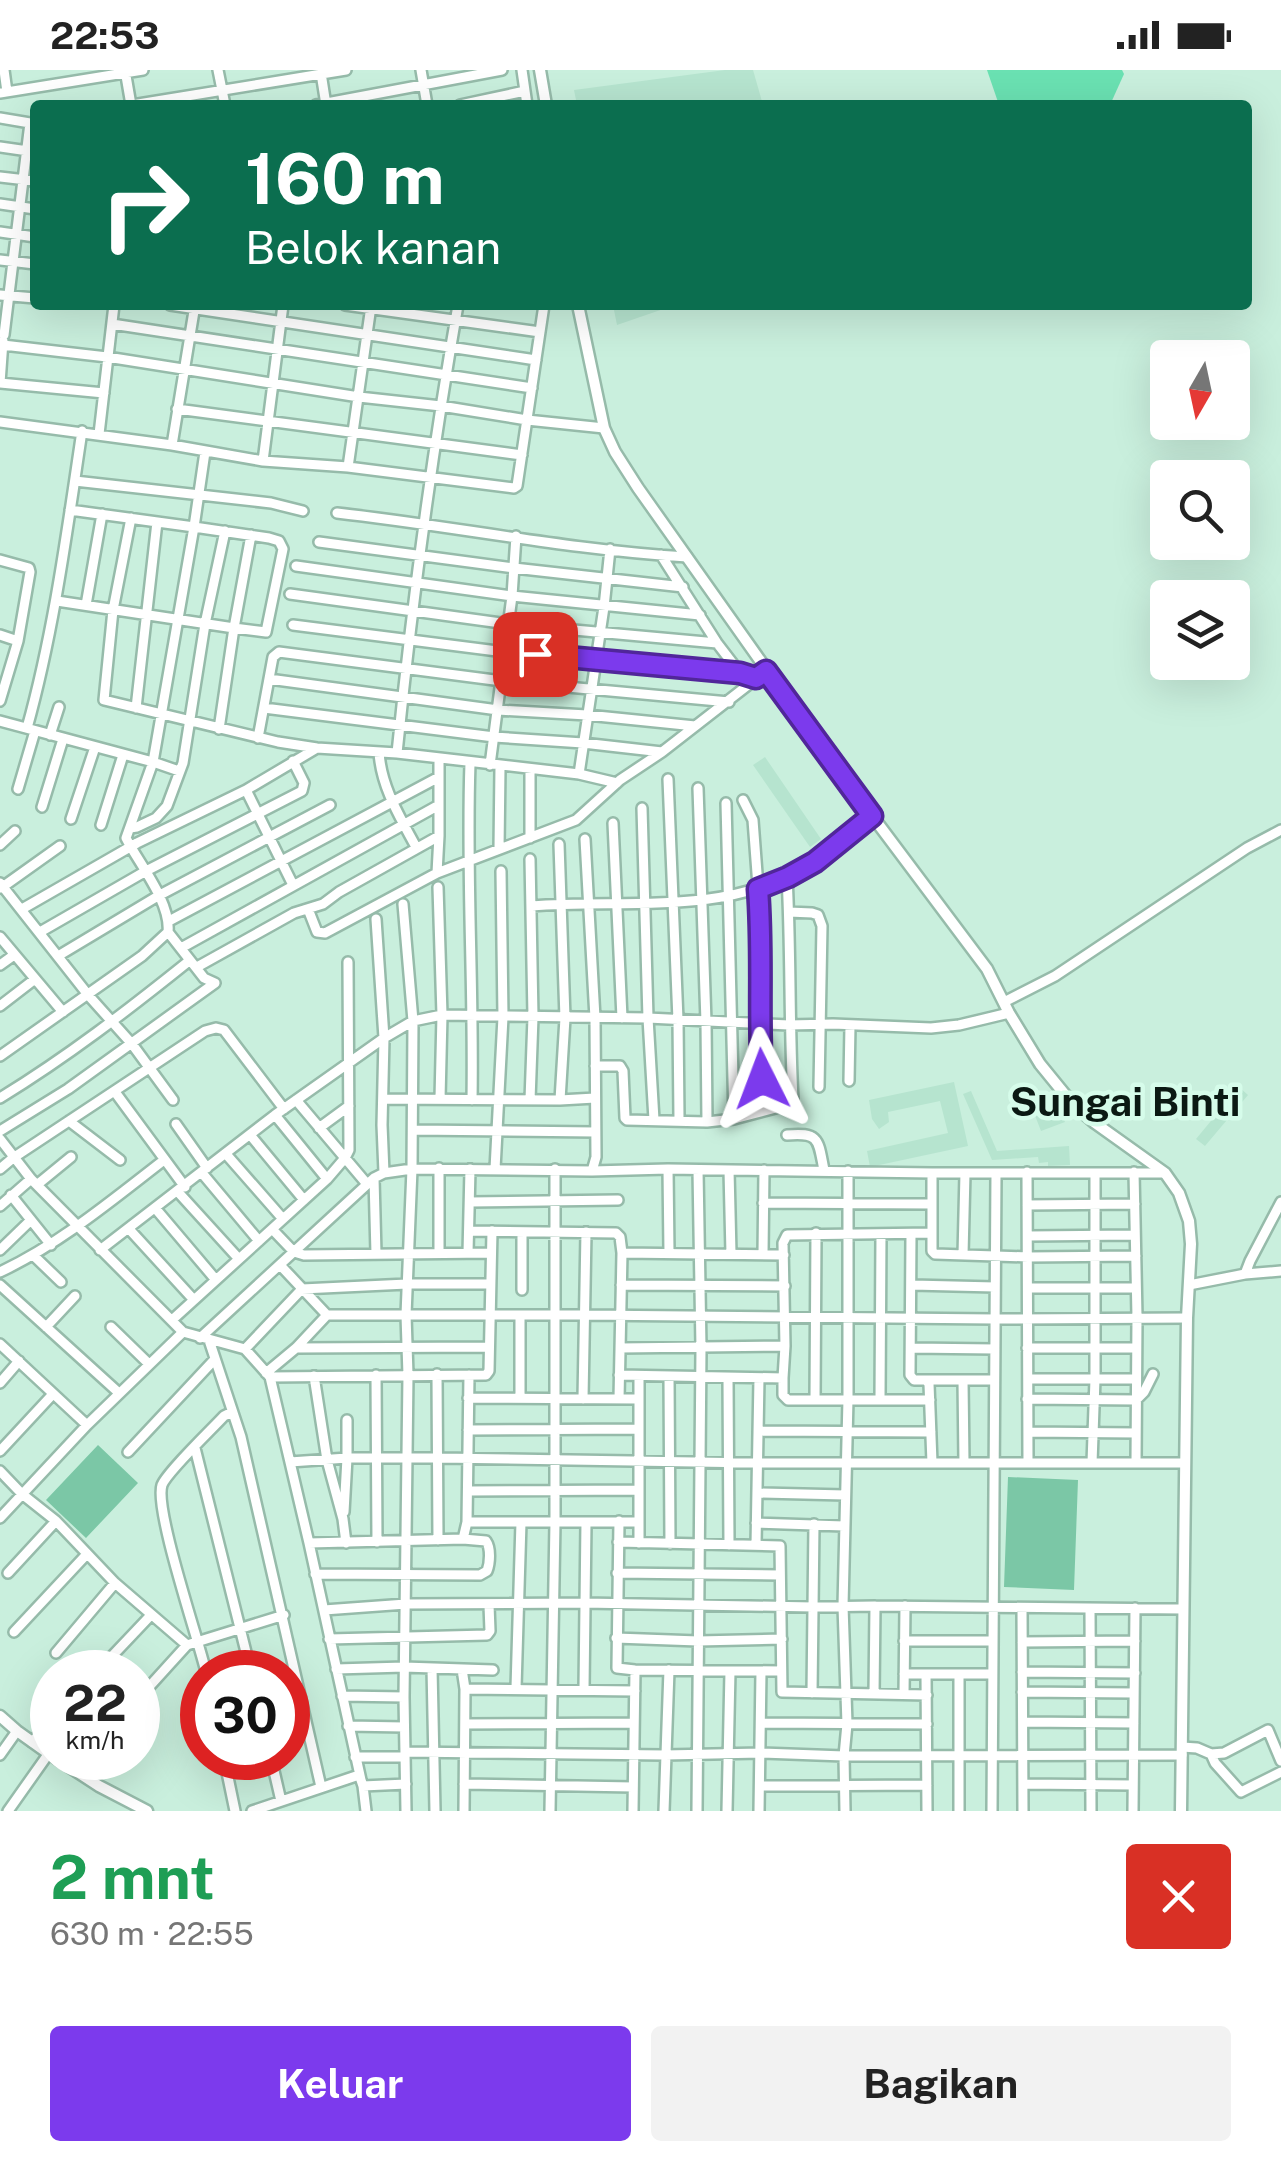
<!DOCTYPE html>
<html lang="id">
<meta charset="utf-8">
<style>
body{margin:0;font-family:"Public Sans",sans-serif;background:#f2f2f2;color:#222;height:100vh;display:flex;flex-direction:column;font-size:38px;white-space:nowrap}
*{box-sizing:border-box;margin:0}
p{font-size:32px;color:#767676}
.icon{flex:none;width:55px;height:55px;fill:none;stroke:currentColor;stroke-width:2;stroke-linecap:round;stroke-linejoin:round}
.map{position:relative;height:1741px;overflow:hidden}
.side{display:flex;flex-direction:column;background:#fff;flex:1}
.side>*{flex:none}
.banner{position:absolute;left:30px;top:30px;width:1222px;height:210px;border-radius:10px;box-shadow:0 10px 40px #0002;background:#0b6e4f;color:#fff;overflow:hidden}
.needle{width:65px;rotate:189deg}
.buttons{position:absolute;left:1150px;top:270px;display:grid;gap:20px}
.buttons a{display:grid;place-items:center;width:100px;height:100px;border-radius:10px;background:#fff;box-shadow:0 10px 40px #0002;font-size:50px}
.speed{position:absolute;left:30px;top:1580px;display:flex;gap:20px;font-size:50px;font-weight:700;text-align:center}
.speed>*{display:grid;place-content:center;width:130px;height:130px;border-radius:50%;background:#fff;box-shadow:0 10px 40px #0002;line-height:1}
.speed small{font-size:25px;font-weight:400}
.speed .limit{border:15px solid #d22;background:#fff;color:#111}
.pin{position:absolute;display:grid;place-items:center;width:85px;height:85px;color:#fff;margin:-42px;border-radius:20px;box-shadow:0 5px 15px #0006}
.me{position:absolute;width:110px;margin:-55px;rotate:357deg;stroke-linejoin:round;filter:drop-shadow(0 0 8px #0008)}
.turn{display:flex;align-items:center;gap:35px;height:210px;padding:0 50px;font-size:45px}
.turn .icon{width:130px;height:130px;stroke-width:2.5}
.turn b{display:block;font-size:70px;line-height:85px}
.round{display:grid;place-items:center;flex:none;width:105px;height:105px;border-radius:10px;background:#f2f2f2}
.overview{display:flex;align-items:center;justify-content:space-between;height:170px;padding:0 50px}
h1{font-size:60px;font-weight:700;line-height:75px;color:#1e9e55}
.primary-button{display:flex;gap:20px;margin-top:auto;padding:20px 50px}
.primary-button a{flex:1;height:115px;border-radius:10px;background:#7c3aed;color:#fff;font-size:40px;font-weight:700;line-height:115px;text-align:center}
.primary-button a+a{background:#f2f2f2;color:#222}
.status{display:flex;justify-content:space-between;align-items:center;height:70px;padding:0 50px;background:#fff;direction:ltr}
.status svg{height:28px;fill:currentColor}
.map>svg:first-child{display:block}
.built{fill:#b6e4cf}
.green{fill:#7bc7a6}
.water{fill:#6ae1b2}
.lines{fill:none;stroke-linecap:round;stroke-linejoin:round}
.minor-casing{stroke:#96bbaa;stroke-width:14}
.tertiary-casing{stroke:#96bbaa;stroke-width:15}
.minor{stroke:#fff;stroke-width:9}
.tertiary{stroke:#fff;stroke-width:10}
.route-casing{stroke:#51269a;stroke-width:25}
.route{stroke:#7c3aed;stroke-width:18}
.labels{text-anchor:middle;stroke-width:9;stroke-linejoin:round;paint-order:stroke}
.district-label{font-size:40px;font-weight:bold;fill:#0b1913;stroke:#d6fcea}
</style>
<div class="status"><b>22:53</b><svg viewBox="0 0 49 12"><path d="M0 12V9h3v3zM5 12V6h3v6zM10 12V3h3v9zM15 12V0h3v12zM26 1h20v11H26zM47 4h2v5h-2z"/></svg></div>
<div class="map">
<svg width="1281" height="1741" viewBox="0 0 1281 1741">
<rect width="100%" height="100%" fill="#c9efdd"/>
<!-- built -->
<path class="built" d="M725,0H753L763,35H577L574,20Z
M613,235H675L617,255Z
M765,687L821,769L810,777L753,695Z
M954,1012L968,1076L870,1097L867,1081L948,1063L940,1031L888,1042L889,1052L879,1059L872,1049L869,1030Z
M1239,1017L1248,1025L1205,1076L1196,1069Z
M971,1021L997,1081L1069,1076L1070,1095L1048,1096V1092L1039,1093L1038,1087L992,1090L963,1024Z
M1058,1034L1065,1052L1041,1061L1034,1043Z"/>
<!-- green -->
<path class="green" d="M98,1375L138,1413L86,1468L46,1430Z
M1008,1407L1078,1410L1074,1520L1004,1517Z"/>
<!-- water -->
<path class="water" d="M987,0H1122L1124,4L1110,35H999Z"/>
<g class="lines">
<!-- minor casing -->
<g class="minor-casing">
<path id="minor" d="M4,0L7,22
M125,0L131,35
M218,0L225,35
M421,0L427,35
M522,0L527,35
M321,3L326,35
M0,23L143,0
M132,35L346,0
M316,35L502,0
M460,35L525,21
M0,48L30,53L33,56
M0,77L35,82
M0,107L35,111
M0,134L35,139
M0,162L35,167
M0,190L35,194
M0,225L35,228
M170,235L536,290
M345,235L540,262
M112,254L532,318
M4,265L30,53
M3,275L107,287L359,327L441,336L527,350L604,358
M0,313L104,323
M0,313L3,271
M177,339L522,385
M0,352L172,375L263,391L348,397L514,418L517,416L544,235
M99,364L114,235
M172,375L195,235
M263,391L283,235
M348,397L371,236
M75,411L271,433L303,441
M70,440L194,457L205,382
M337,443C453,456 570,480 687,487
M131,448L113,540L104,630L278,672L317,678L397,683L579,704L617,713
M319,472L514,498L683,517
M661,485L717,573L740,603
M0,490L29,498L30,502L18,571L0,631
M296,496L512,526L700,545
M290,524L508,554L717,573
M57,531L234,558L251,465
M86,535L102,444
M293,555L505,582L740,603L757,608
M0,565L18,571
M269,609L498,640L587,645L695,656
M136,638L157,452
M264,638L494,667L583,673L662,682
M0,651L153,692L126,768C139,794 171,832 168,862L142,886L0,986
M27,658C54,561 67,461 82,361
M50,665L59,637
M258,668L273,587L279,582L502,611L729,632
M379,682C381,717 400,747 416,777
M397,683C412,534 432,383 458,235
M470,693C466,805 474,917 472,1030
M490,695L512,526L516,466
M179,701L153,692L194,457L269,468L279,471L283,479L266,562L234,558L219,659
M579,704L604,537L610,479
M668,709L678,950L679,1049L681,1051
M698,718L706,952L707,1052
M18,719L35,661
M246,720L293,815
M743,730L753,750L762,870L759,953L763,1037L759,1042
M726,733L734,1049
M42,737L63,669
M642,738L648,948L654,1050
M71,749L95,677
M613,753L622,948
M101,755L123,685
M130,758L137,757L156,748L167,736L183,693L205,554L225,461
M530,768V699
M585,769L595,948L596,1087L592,1101
M559,774L565,948L560,1030
M0,775L15,761
M499,779L500,697
M437,803L439,766
M0,813L89,926L132,974L173,1030
M438,817L442,945L440,1029
M1,818L60,776
M403,834L413,951L412,1099L406,1245L408,1305L404,1627L406,1741
M532,836C617,829 711,845 791,805C821,790 846,767 873,746
M22,839L137,773L246,720L317,678
M308,839L317,862L325,863L437,803L576,750L620,710L662,682L766,601
M789,842L812,843L818,845L822,856L819,1017
M376,849L384,968L382,1055L384,1103
M169,851L439,707
M40,862L146,801L302,721L304,713L293,691
M0,867L63,942
M181,878L439,735
M58,886L158,826L330,735
M0,895L14,885
M197,897L294,843L323,834L339,822L439,766V689
M1004,932L1055,906L1247,778L1281,760
M0,936L35,909
M595,996H620L623,1001L625,1048L627,1050L707,1052L734,1049L791,1034L793,1029C789,955 791,881 787,807
M849,1011L850,955
M115,1022L185,1117
M0,1028C67,987 128,940 189,891
M383,1029L560,1030L595,1028
M296,1030L367,1114
M530,1030L533,947L530,789
M275,1045L327,1109
M69,1051L120,1090
M176,1054L207,1098
M319,1058L349,1036
M413,1060L595,1062
M0,1061L68,1019L215,913L204,908L168,862
M787,1065C820,1062 818,1070 824,1100
M251,1066L304,1130
M0,1069L31,1109L183,1262L245,1279L270,1307L309,1473L361,1710L363,1716L406,1714
M226,1084L283,1149
M439,1098V1183
M0,1099L13,1088L205,961L216,958L224,960L284,1039
M495,1099L503,947L501,801
M668,1099L669,1183
M729,1100L731,1184
M1027,1102L1028,1392
M1134,1102L1137,1247L1136,1392
M202,1103L259,1171
M932,1103V1181L935,1184L1028,1187L1136,1186
M374,1108L376,1184
M38,1114L71,1087
M178,1122L239,1189
M11,1125L51,1175
M470,1132L618,1130
M763,1133L932,1134
M1027,1135L1135,1134
M0,1136L31,1109
M155,1138L216,1210
M129,1159L194,1230
M272,1159L294,1182L304,1185L490,1183
M469,1161L616,1163L620,1167L622,1183
M911,1165L910,1305L914,1310H926L929,1314L932,1393
M1028,1166L1135,1165
M0,1180L31,1150
M100,1180L275,1045L384,968L413,951L442,945L648,948L789,955L833,954L931,958L959,955L1009,943
M468,1183L470,1099
M763,1184L764,1100
M33,1185L61,1212
M963,1185L965,1103
M280,1195L327,1245H585L995,1249L1187,1248
M0,1202C61,1173 111,1131 164,1090
M1245,1204L1250,1191L1281,1132
M0,1215L119,1323
M621,1215L785,1216
M912,1215L995,1217
M1189,1215L1245,1204L1281,1201
M1028,1218H1136
M522,1220V1162
M172,1250L327,1109L345,1088L349,1080L348,892
M46,1257L75,1226
M111,1257L149,1294
M200,1268L374,1108L384,1103L412,1099L592,1101L668,1099L932,1103H1163
M209,1270L241,1367L321,1717
M0,1274L87,1355
M296,1278L488,1277
M620,1278L785,1276
M911,1278L995,1279
M1027,1278H1136
M245,1279L302,1219L407,1214H490
M266,1303L296,1278L327,1245
M437,1304L438,1470
M376,1305L377,1472
M619,1305L783,1308
M314,1306L327,1390L343,1449L346,1473
M669,1306L670,1474
M270,1307L486,1305L489,1301L492,1161
M728,1308L729,1475
M1028,1309H1136
M926,1310H994
M963,1310L964,1393
M0,1313L19,1291
M520,1327V1246
M468,1328L638,1329
M583,1329L586,1162
M619,1329L622,1183L784,1185
M880,1329L881,1164
M1027,1329L1136,1330L1144,1322L1153,1304
M815,1330L816,1163
M930,1330H788L783,1325V1308L785,1276L783,1173L787,1165L931,1163
M468,1360L638,1359
M758,1361L931,1362
M1028,1362L1136,1363
M195,1378L251,1602
M0,1381L53,1324
M128,1382L215,1289
M290,1392L347,1388H439L757,1393H1184
M1092,1393L1095,1309V1103
M0,1401L22,1424L56,1451L115,1513L187,1575
M468,1421L638,1420
M757,1423L845,1425
M344,1442L347,1388V1350
M0,1448L87,1355L183,1262
M619,1451L617,1598L635,1600L781,1601
M467,1452H638
M756,1453L844,1456
M463,1469L467,1452L469,1305
M618,1472L780,1476L782,1622L927,1625
M309,1473L463,1469L486,1471C491,1478 490,1493 487,1501L480,1505L315,1504
M639,1473V1306
M756,1475L759,1308
M8,1503L56,1451
M617,1503L780,1505
M1022,1538L1023,1741
M1090,1539L1091,1741
M324,1540L406,1534L584,1533L813,1537L875,1536L1183,1539
M14,1562L87,1484
M616,1568L698,1571L782,1569
M329,1569L487,1565L490,1561L489,1535
M904,1571H992
M1022,1572L1135,1571
M56,1583L115,1513
M432,1598L435,1741
M336,1599L404,1597L493,1600
M462,1599L465,1619L464,1741
M97,1602L151,1545
M206,1602C198,1568 154,1439 162,1415C167,1402 212,1359 224,1346L232,1342
M1022,1602L1135,1603
M904,1604H992
M926,1604L927,1741
M959,1604V1741
M516,1618L521,1452
M465,1619L635,1621
M584,1619L586,1452
M1022,1622L1134,1623
M812,1623L814,1454
M874,1624L875,1536
M904,1624L905,1536
M342,1626L404,1627
M138,1629L187,1575L284,1545
M1023,1652L1134,1653
M761,1653L927,1654
M465,1654L634,1653
M348,1656L404,1657
M32,1672L52,1650
M1182,1677L1197,1678L1211,1684L1215,1693L1241,1722L1281,1702
M405,1682L665,1685L761,1683L844,1686L1182,1685
M1211,1684L1224,1683L1268,1660L1281,1691
M0,1685L17,1661
M355,1687H405
M224,1688L235,1741
M271,1688L281,1731
M73,1698L83,1688
M464,1714L633,1717
M1023,1714L1133,1715
M363,1716L366,1741
M760,1716L927,1715
M8,1741L49,1683
M252,1741L359,1705
M550,1741L555,1452V1099
M633,1741L635,1600
M664,1741L669,1600
M697,1741L701,1278L698,1100
M727,1741L730,1601
M759,1741L761,1601
M845,1741L844,1686L847,1654L843,1536L848,1329V1101
M992,1741L996,1103
M1133,1741L1135,1538"/>
</g>
<!-- tertiary casing -->
<g class="tertiary-casing">
<path id="tertiary" d="M540,0L546,35
M578,235L604,358L615,382L638,418L834,695L987,899L1009,943L1040,994L1071,1032L1095,1053L1165,1103L1179,1123L1189,1151L1191,1174L1187,1248L1181,1741
M0,1646L17,1661L52,1686
M56,1688L99,1716L147,1741"/>
</g>
<!-- minor -->
<use href="#minor" class="minor"/>
<!-- tertiary -->
<use href="#tertiary" class="tertiary"/>
</g>
<g class="lines">
<!-- route casing -->
<g class="route-casing">
<path id="route" d="M535,584L740,603L756,608L766,601L872,746L815,792L788,807L758,819C763,883 758,946 762,1009"/>
</g>
<!-- route -->
<use href="#route" class="route"/>
</g>
<g class="labels">
<!-- district labels -->
<g class="district-label">
<text x="1125" y="1046">Sungai Binti</text>
</g>
</g>
</svg>
<div class="buttons">
<a><svg class="needle" viewBox="-14 -14 28 28"><path d="M0-13l5 13h-10z" fill="#e53935"/><path d="M0 13l5-13h-10z" fill="#767676"/></svg></a>
<a><svg class="icon" aria-label="search" viewBox="0 0 24 24"><circle cx="10" cy="10" r="6"/><path d="M15 15l6 6"/></svg></a>
<a><svg class="icon" aria-label="layers" viewBox="0 0 24 24"><path d="M12 4l9 5-9 5-9-5zM3 14l9 5 9-5"/></svg></a>
</div>
<div class="speed"><div>22<small>km/h</small></div><div class="limit">30</div></div>
<div class="pin" style="left:535px;top:584px;background:#d93025"><svg class="icon" aria-label="arrive" viewBox="0 0 24 24"><path d="M6 21V4h12l-3 4 3 4H6"/></svg></div>
<svg class="me" style="left:762px;top:1009px" viewBox="-20 -20 40 40"><path d="M0-17L14 15 0 8-14 15z" fill="#7c3aed" stroke="#fff" stroke-width="4"/></svg>
<div class="banner">
<div class="turn"><svg class="icon" aria-label="right" viewBox="0 0 24 24"><path d="M7 20v-9h11M14 6l5 5-5 5"/></svg><div><b>160 m</b>Belok kanan</div></div>
</div>
</div>
<section class="side">
<div class="overview"><div><h1>2 mnt</h1><p>630 m · 22:55</p></div><a class="round" style="background:#d93025;color:#fff"><svg class="icon" aria-label="close" viewBox="0 0 24 24"><path d="M6 6l12 12M18 6L6 18"/></svg></a></div>
<div class="primary-button"><a>Keluar</a><a>Bagikan</a></div>
</section>
